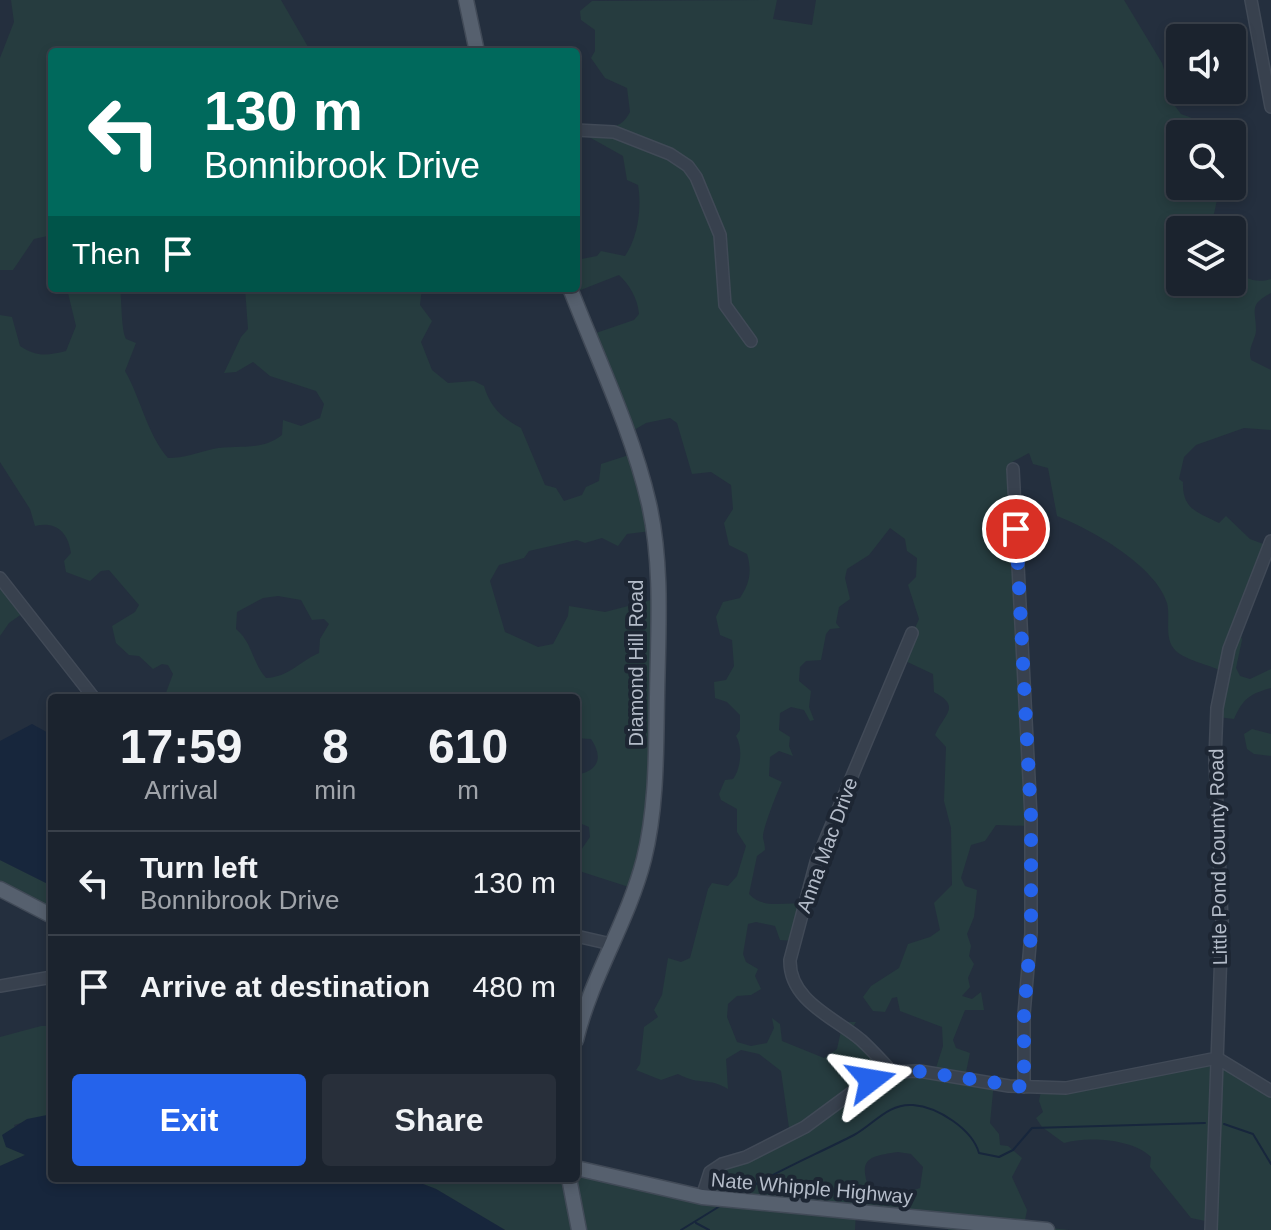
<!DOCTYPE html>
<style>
body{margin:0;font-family:Arial,sans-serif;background:#282f3a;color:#f1f3f6;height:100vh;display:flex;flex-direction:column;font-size:30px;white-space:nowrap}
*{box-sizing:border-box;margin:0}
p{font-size:26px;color:#a0a4aa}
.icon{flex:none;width:44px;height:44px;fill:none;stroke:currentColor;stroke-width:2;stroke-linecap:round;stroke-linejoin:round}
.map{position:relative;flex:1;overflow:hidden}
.side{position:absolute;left:48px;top:694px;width:532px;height:488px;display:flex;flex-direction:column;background:#1b232e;border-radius:8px;box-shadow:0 4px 12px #0003,0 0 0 2px #39404a}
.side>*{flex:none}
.hud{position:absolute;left:48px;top:48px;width:532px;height:244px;border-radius:8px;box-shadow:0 4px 12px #0003,0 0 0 2px #39404a;background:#00695c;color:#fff;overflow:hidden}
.fabs{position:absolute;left:1166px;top:24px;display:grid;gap:16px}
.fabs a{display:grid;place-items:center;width:80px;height:80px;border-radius:8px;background:#1b232e;box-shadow:0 4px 12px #0003,0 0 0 2px #39404a;font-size:40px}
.pin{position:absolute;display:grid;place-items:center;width:68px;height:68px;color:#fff;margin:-34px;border:4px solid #fff;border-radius:50%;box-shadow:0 2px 8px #0007}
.me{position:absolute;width:88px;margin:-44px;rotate:76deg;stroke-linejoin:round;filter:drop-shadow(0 0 6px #0008)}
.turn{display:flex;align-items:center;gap:28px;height:168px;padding:0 24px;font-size:36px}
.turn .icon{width:104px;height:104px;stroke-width:2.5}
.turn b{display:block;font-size:56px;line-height:68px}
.then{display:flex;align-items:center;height:76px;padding:0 24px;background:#0003;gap:16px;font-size:30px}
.eta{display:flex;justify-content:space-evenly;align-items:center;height:136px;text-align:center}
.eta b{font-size:48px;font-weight:700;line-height:56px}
.primary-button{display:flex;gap:16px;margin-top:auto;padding:16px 24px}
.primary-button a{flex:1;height:92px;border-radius:8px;background:#2563eb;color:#fff;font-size:32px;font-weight:700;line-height:92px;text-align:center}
.primary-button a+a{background:#282f3a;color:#f1f3f6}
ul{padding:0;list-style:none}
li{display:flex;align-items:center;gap:24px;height:104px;padding:0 24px;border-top:2px solid #39404a}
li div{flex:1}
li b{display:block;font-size:30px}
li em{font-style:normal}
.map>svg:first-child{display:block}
.green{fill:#263c3f;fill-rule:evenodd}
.water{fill:#17263c}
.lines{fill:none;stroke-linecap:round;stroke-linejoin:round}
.stream{stroke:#17263c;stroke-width:2}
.minor-casing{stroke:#414a57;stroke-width:14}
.major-casing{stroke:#414a57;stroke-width:17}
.minor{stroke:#38414e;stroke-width:11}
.major{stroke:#56606e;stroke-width:14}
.route{stroke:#2563eb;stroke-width:14;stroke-dasharray:0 25.2}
.labels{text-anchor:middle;stroke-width:8;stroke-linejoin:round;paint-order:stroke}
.street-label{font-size:20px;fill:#b4bcc9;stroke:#1d2633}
</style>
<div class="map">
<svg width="1271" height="1230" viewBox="0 0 1271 1230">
<rect width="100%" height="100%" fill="#242f3e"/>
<!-- green -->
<path class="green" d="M11,0H281L311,52H52V235L34,239L13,270H0V58L14,22Z
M777,0L773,19L812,25L816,0H1124L1162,63L1175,106L1181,114L1203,122L1208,132L1180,134V186H1218C1220,193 1212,219 1211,230H1180V282H1232V269C1245,278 1255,284 1271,279V293C1248,305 1256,310 1256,330C1256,339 1247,348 1251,360L1271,370V430L1244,428L1196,445L1184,457L1179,479L1183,482C1182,509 1197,512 1219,523L1226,516L1250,539L1266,545L1239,623L1242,640L1236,668L1240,676L1250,679L1271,669V688C1249,694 1243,699 1234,719L1217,717L1222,671C1209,665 1186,660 1176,651C1163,639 1171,618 1167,603C1156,566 1091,529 1057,516L1048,468L1033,464L1029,453L1012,462L1031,826L996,825L985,841L971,845L961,878L965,886L977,890L974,917L967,934L971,946L969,956L974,964L968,978L970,987L962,996L972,999L981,992L984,1010H965L953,1040L956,1048L970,1053L965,1077L994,1082L990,1123L999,1134L1000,1145L1008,1146L1022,1158L1012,1177L1027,1210L1024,1225L1069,1230H948L950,1221L856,1212L855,1230H505L436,1189L408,1178H576V1167L701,1196L709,1175L790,1135L781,1071L759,1054L741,1050L726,1059L728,1089C709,1077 700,1086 678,1074L661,1080L636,1070L640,1064L644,1027L658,1017L654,1010L662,995L668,958L681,962L690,958L708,889L712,883L728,886L737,876L746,846L737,832V809L721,800L719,794L725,780L733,779C741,769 743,747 736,736L740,730V715L727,702L715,698L714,682L726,680L734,666L732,640L720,635L716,617L723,602L740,598C750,583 752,571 747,554L729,545L724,523L733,509L731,485L711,472L692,474L677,423L670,418L646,423L629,433L590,335L634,320L639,314C638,299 629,284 619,275L573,293L576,260L597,256L601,251L625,256C638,238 642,207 638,185L627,180L623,156L582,133L594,125C611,128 621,129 630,112L627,88L605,78L591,58L595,51V30L581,20L580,11L592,1ZM890,528L905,539L907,551L917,558L916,577L908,585L919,619L901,659L933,674L934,692C962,707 944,714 935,735L946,747L944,801L951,828L952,885L934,903L940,930L930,937L908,944L899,968L871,986L863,997L873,1011L885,1012L892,998L897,997L900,1011L942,1027L943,1046L935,1071L891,1068L852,1028L856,1022H843L837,1049L824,1058L782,1041L780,1024L772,1018L774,1028L767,1043L751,1046L737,1042L727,1017L728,1004L737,996L751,995L761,989L755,976L758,969L746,962L743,954L748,924L756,922L775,926L780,940L795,941L800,904C782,902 763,909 749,894L757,856L765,850C765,846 764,842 763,838C762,830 778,790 782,782L769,776L770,757L779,751L793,756L789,746L790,737L779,730L780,713L791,707L804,710L810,721L814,720L809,707L811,691L799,681L800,667L806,661L821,660L826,634L830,629L840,628L836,623L839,607L850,599L845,578L847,569L869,555ZM898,1152L911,1154L923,1167L920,1188L902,1194L869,1188C857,1157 872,1156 898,1152Z
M73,288H120C122,302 121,330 126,339L136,343L125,371C141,399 147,434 168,458C184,458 197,453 213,449C237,444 261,452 282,435L283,420L301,426L320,418L324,404L316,391L270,376L253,362L236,372L224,373L241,337L248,329L245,288H422L420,305L432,321L421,342L432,370L448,383L474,381L484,386C490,407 502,418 521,428L545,485L556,488L564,501L582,495L586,487L599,481L601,464L635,453L651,531L627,534L618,546L602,538L585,543L577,540L529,551L524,558L499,565L490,581L505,632L538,647L553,644L568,616L569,606L605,612L655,599L656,771L632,888L576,870V850H581L590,837L589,827L577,822L576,775C598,771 604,758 591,739L576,738V698H164L173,674L168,665L162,664L153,669L139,656L129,655L116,643L112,626L135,612L139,605L109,570L101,571L90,581L66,572L64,561L71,553C68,532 56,521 35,526L30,509L0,462V315L12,317L20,346C37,357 46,356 66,351L76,326L68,293ZM278,596L301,600L312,620L324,619L329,624L320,639L319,653C299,662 289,677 266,678C252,663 253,643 236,629L237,612L263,598Z
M0,577L26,611L9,623L0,636Z
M1252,729L1271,734V756L1254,754L1247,749L1244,734Z
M0,860L52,886V914L0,887Z
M41,1026H52V1114L14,1125L26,1155L0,1166V1037Z
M1217,1058L1271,1092V1230H1210V1222L1191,1218L1150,1167L1151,1157C1133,1139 1088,1136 1064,1143L1042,1127L1036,1118L1043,1112L1039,1101L1042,1086L1063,1087Z"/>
<!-- water -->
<path class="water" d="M32,724L52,735V886L0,860V741Z
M52,1114V1178H407L436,1189L505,1230H0V1166L25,1155L6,1147L2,1135L27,1119Z"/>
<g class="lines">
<!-- stream -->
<path class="stream" d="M1224,1124L1253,1134L1271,1164
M739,1194C776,1171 815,1155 854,1135C873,1125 888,1103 913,1105C938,1107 972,1129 979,1153L999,1157L1013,1150L1032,1128L1205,1123
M696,1223L709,1230
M681,1230L720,1206"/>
<!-- minor casing -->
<g class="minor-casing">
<path id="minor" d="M1251,0L1271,107
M576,130L614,132L670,154L688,166L696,177L720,235L725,305L751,341
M1013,469L1031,817V933L1024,1014V1087
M0,578L94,698
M576,936L611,944
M0,986L52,977
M892,1072C882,1061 872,1050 861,1040C835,1018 789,1001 790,960L816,862L912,633
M702,1197L710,1172L722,1164L746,1157L805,1127L862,1085L892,1072L919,1071L1009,1086L1066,1088L1217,1058L1271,1091
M1211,1230L1222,922L1215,759L1217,708L1229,649L1271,541"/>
</g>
<!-- major casing -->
<g class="major-casing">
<path id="major" d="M466,0L477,52
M570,288C597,358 632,430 649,504C663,566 658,633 657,697C656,750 657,807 644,859C628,922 591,977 576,1040
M0,889L52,916
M576,1168L702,1197L1047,1230
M569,1178L579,1230"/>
</g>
<!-- minor -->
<use href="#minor" class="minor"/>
<!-- major -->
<use href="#major" class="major"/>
</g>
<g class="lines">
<!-- route -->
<path class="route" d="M871,1080L892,1072L910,1070L1024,1087V1014L1031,933V817L1016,529"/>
</g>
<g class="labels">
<!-- street labels -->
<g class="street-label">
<text transform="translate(636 663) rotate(-90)" y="7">Diamond Hill Road</text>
<text transform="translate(827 845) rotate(-70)" y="7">Anna Mac Drive</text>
<text transform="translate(1218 857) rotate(-91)" y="7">Little Pond County Road</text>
<text transform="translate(812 1188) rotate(5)" y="7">Nate Whipple Highway</text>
</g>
</g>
</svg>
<div class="fabs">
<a><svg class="icon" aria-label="sound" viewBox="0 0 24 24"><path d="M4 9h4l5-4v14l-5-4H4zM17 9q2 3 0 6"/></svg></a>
<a><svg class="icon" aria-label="search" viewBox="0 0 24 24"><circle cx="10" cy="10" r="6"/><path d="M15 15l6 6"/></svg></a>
<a><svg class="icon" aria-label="layers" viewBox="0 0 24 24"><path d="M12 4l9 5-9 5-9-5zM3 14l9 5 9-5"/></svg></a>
</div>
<div class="pin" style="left:1016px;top:529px;background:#d93025"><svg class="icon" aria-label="arrive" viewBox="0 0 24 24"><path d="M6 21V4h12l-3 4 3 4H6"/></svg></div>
<svg class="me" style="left:871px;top:1080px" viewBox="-20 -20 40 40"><path d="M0-17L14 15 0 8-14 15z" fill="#2563eb" stroke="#fff" stroke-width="4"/></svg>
<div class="hud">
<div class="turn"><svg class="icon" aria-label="left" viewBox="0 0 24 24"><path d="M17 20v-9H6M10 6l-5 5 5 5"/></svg><div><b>130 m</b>Bonnibrook Drive</div></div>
<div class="then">Then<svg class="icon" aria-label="arrive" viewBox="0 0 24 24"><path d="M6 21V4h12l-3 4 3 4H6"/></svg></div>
</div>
<section class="side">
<div class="eta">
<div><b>17:59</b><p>Arrival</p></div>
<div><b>8</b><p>min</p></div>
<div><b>610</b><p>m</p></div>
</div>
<ul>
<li><svg class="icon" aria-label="left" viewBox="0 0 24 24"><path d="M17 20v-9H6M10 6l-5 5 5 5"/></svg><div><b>Turn left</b><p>Bonnibrook Drive</p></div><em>130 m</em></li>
<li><svg class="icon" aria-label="arrive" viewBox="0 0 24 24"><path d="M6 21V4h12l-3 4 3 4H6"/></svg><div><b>Arrive at destination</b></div><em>480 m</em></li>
</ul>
<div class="primary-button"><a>Exit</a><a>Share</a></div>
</section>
</div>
